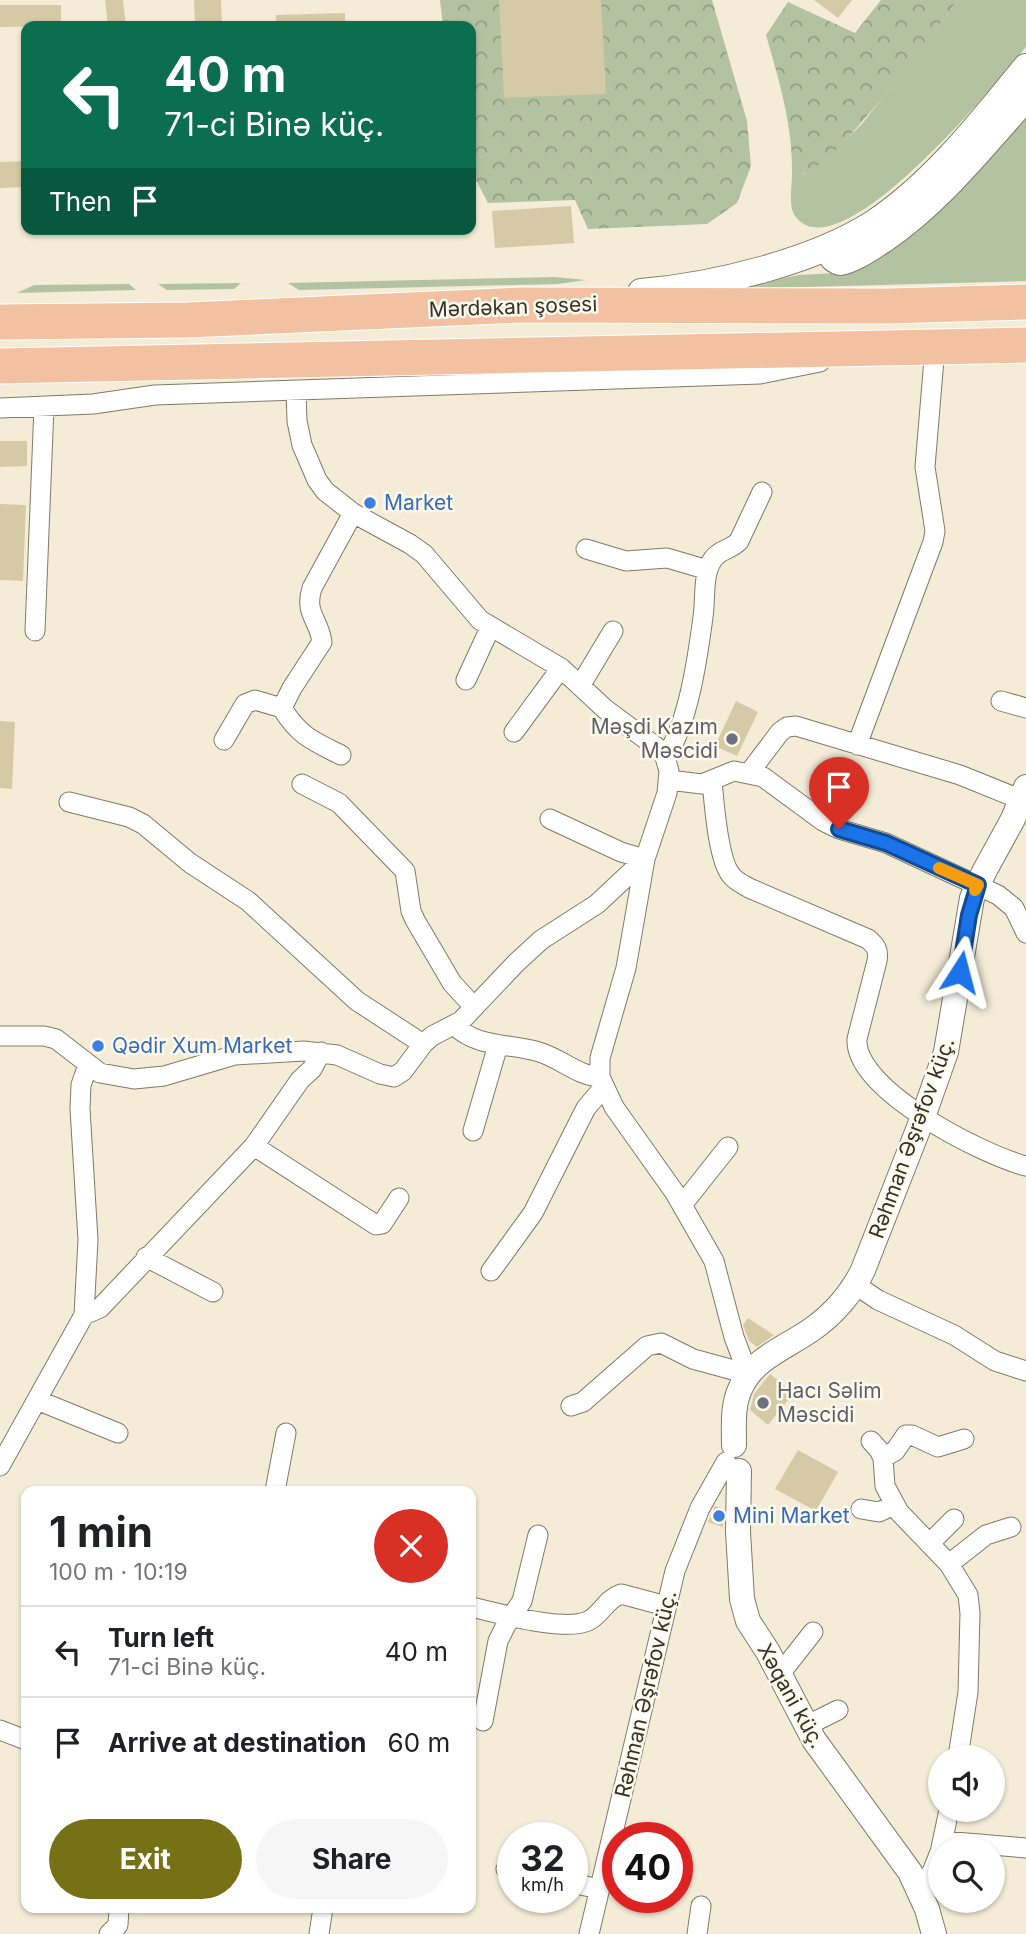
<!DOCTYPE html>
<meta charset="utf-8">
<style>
body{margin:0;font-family:Inter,sans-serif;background:#f6f6f6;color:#202124;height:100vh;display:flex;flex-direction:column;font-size:26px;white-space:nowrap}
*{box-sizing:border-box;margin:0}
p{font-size:23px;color:#757577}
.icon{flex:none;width:38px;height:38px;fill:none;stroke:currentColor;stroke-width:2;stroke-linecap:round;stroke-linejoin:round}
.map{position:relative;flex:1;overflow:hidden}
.sheet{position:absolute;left:21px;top:1486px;width:455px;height:427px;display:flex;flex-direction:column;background:#fff;border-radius:14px;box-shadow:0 2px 5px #0004}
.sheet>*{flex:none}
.banner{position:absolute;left:21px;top:21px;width:455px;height:214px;border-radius:14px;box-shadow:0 2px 5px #0004;background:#0b6e4f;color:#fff;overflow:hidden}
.fabs{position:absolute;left:928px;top:1745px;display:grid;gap:14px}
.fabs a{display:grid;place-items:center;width:77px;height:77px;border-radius:50%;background:#fff;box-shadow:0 2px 5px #0004;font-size:35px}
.speed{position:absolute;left:497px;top:1822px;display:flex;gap:14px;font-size:35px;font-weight:700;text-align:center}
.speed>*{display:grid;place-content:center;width:91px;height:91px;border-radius:50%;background:#fff;box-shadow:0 2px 5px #0004;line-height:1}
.speed small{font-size:18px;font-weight:400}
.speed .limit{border:10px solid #d22;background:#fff;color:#111}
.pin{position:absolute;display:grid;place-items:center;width:60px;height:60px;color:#fff;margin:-72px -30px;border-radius:50% 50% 50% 0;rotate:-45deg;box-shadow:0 0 7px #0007}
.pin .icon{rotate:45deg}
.me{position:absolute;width:77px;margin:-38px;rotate:9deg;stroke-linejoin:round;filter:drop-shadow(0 0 5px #0008)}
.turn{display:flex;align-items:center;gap:24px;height:147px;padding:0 28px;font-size:32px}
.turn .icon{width:91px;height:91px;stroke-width:2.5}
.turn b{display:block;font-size:49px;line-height:60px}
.then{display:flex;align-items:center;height:66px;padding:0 28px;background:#0003;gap:14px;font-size:26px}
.round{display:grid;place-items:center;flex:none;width:74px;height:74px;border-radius:37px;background:#f6f6f6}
.summary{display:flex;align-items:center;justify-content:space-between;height:119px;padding:0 28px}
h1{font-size:42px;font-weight:700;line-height:52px}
.primary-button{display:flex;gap:14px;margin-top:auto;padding:14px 28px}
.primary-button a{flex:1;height:80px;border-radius:42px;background:#757114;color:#fff;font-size:28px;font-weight:700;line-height:80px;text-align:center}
.primary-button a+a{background:#f6f6f6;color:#202124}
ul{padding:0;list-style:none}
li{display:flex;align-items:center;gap:21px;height:91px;padding:0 28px;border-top:2px solid #e0e0e0}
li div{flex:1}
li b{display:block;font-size:26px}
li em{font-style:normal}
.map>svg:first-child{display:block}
.grass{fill:#b3c2a1}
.park{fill:url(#park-crowns)}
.building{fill:#d5c9a6}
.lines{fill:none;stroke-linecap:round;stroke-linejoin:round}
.minor-casing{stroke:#807a67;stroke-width:21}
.tertiary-casing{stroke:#807a67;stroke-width:26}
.secondary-casing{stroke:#807a67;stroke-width:28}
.motorway-casing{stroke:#fff;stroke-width:37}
.minor{stroke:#fff;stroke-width:19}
.tertiary{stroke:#fff;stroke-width:24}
.secondary{stroke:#fff;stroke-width:26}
.motorway{stroke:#f2c1a1;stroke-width:35}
.route-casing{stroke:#114b97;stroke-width:18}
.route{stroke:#1a73e8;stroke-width:12}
.slow{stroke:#f59e0b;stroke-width:12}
.shop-dot{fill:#3f7fe0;stroke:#fefaed;stroke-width:2.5}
.worship-dot{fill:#6b7280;stroke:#fefaed;stroke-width:2.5}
.labels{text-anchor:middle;stroke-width:5;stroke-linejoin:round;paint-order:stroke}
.street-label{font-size:21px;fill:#35322a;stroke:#fefaed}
.shop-label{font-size:21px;fill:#366cbe;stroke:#fefaed;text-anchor:start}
.worship-label{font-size:21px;fill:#5b616d;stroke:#fefaed;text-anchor:end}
</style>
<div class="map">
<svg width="1026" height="1934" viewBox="0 0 1026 1934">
<defs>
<pattern id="park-crowns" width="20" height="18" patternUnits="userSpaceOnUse" patternTransform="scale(1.75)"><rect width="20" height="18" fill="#b3c2a1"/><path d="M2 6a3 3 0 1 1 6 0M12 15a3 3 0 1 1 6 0" fill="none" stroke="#929e83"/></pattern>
</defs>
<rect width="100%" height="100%" fill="#f4ecd7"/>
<!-- grass -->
<path class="grass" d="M958,0H1026V47C992,88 863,244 808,226C802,224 795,218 793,212C789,202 792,185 792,174H805L828,157L862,124Z
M1026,110V281L731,289L799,275L854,272L890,250Z
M555,277L586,280L558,284L299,290L288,283Z
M241,283L234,289L167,290L158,284Z
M129,284L136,290L17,293L34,285Z"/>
<!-- park -->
<path class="park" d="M440,0H712L747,121L751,166L737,203L707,224L588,229L575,200L488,203L471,170V26H443Z
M881,0H958C933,32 836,167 803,174C799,175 795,174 792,174C793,125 779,81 766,35L788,2L855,33Z"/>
<!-- building -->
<path class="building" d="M105,0H123L126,26H108Z
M194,0H221L222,26H195Z
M499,0H601L606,94L504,98Z
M814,0H852L838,18Z
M0,5H61V26L0,27Z
M345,13V26H276V15Z
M26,161V187L0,188V162Z
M571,206L574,243L495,248L492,211Z
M0,441H27V466L0,467Z
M0,504L26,505L23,581L0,580Z
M736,701L758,712L737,756L715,746Z
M0,721L15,722L12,789L0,788Z
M748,1318L774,1335L757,1347L749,1341L743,1325Z
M770,1374L794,1393L768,1425L750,1410L754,1394Z
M798,1450L838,1472L816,1511L775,1489Z
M715,1506L724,1509L723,1527L708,1522Z"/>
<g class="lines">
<!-- minor casing -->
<g class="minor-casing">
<path id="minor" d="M0,408L93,404L155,395L760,374L820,362
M586,549L626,561L667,558L708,570
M35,631L44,407
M466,680L490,628
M580,686L613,631
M1001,701L1026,708
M282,708L292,688L322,642C319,619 304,614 312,588L353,513
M514,732L561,668
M224,740L245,704L255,700L282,708C299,736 313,741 341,755
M857,745L933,542L935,531L925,467L935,347
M665,757C688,727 698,655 703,617C706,598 702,575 713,559C720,549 731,550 739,541L762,492
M749,773L780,732L787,727L796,726L960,775L1022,800
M669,780L702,784L734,771L763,777L823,821L839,829L886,843L998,895L1014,908L1026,933
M712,781C714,802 718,860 731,875C735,881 744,885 749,888L868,939C876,946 879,950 877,961L857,1039C854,1090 983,1155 1026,1166
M302,784L339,803L405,871L411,911L415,920L452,983L474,1007
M69,802L129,817L143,824L190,863L248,901L357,1001L423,1044
M550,819L621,852L645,859L626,968L600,1058V1077L614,1107L675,1193L714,1261L734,1337L748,1374
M455,1026C478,1048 509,1043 539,1052C560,1058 578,1076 600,1077
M0,1036H44L56,1039L100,1073L134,1079L164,1076L235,1055L304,1051L337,1055L380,1074L394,1077L403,1071L423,1044L432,1036L461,1021L516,963L541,940L597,904L645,859L667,793L669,771L665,757L659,749L605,709L561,668L480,620L424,554L410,544L353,513L325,491L317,480L302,445L297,421L296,391
M473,1131L498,1045
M254,1146L376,1225L382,1224L399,1198
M682,1205L728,1147
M146,1257L213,1292
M491,1271L533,1213L586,1108L604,1087
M856,1285L878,1300L954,1335L995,1361L1026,1371
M84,1315L100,1308L254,1146L300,1080L312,1069L321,1052
M37,1400L118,1433
M571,1406L583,1402L647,1346L661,1343L693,1359L748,1374
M871,1441L879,1450L883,1458L885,1486L899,1512L949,1564L968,1595L970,1613L968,1692L958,1757
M883,1458L895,1451L906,1435H912L938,1447L964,1439
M0,1466L84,1315L88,1240L80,1109L81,1085L88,1065
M275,1491L286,1433
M861,1509L879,1512L894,1505
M930,1543L954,1519
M949,1564L986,1535L1011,1527
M471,1607C498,1613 564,1632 588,1621C601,1615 606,1599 621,1594L666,1606
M780,1674L813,1632
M483,1721L498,1641L506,1625L522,1601L538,1535
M806,1726L838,1710
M0,1730L26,1740
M943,1841L1026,1848
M941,1848L949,1810
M506,1869L513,1871
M572,1883L599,1889
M918,1889L932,1872L940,1852
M109,1934L118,1925L119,1908
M319,1934L323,1908
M589,1934L675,1571L700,1508L726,1462
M697,1934L701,1906"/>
</g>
<!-- tertiary casing -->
<g class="tertiary-casing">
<path id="tertiary" d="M734,1445C734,1425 732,1405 741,1387C754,1358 787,1347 811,1330C833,1315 852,1293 863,1270L923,1117L946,1052L972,898L984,872L1013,819L1026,787
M739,1471L738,1532L742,1599L748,1621L768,1652L814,1740L910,1872L927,1909L934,1934"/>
</g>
<!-- secondary casing -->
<g class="secondary-casing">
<path id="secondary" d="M842,241C833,248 825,257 840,262C855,259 870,248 883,240C939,202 981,148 1026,98
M641,292C713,286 813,262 874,223C934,183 981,122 1026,67"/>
</g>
<!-- motorway casing -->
<g class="motorway-casing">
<path id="motorway" d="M0,322L188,320L521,305L890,306L1026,302
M0,366L1026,345"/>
</g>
<!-- minor -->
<use href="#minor" class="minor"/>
<!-- tertiary -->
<use href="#tertiary" class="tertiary"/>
<!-- secondary -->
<use href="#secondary" class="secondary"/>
<!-- motorway -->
<use href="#motorway" class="motorway"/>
</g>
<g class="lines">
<!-- route casing -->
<g class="route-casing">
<path id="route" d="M839,829L886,843L978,885L969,915L960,972"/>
</g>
<!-- route -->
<use href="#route" class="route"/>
<!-- slow -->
<path class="slow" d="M939,868L978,885L975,890"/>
</g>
<!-- markers -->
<g class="shop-dot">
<circle cx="370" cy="503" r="7"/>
<circle cx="98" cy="1046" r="7"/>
<circle cx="719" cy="1516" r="7"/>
</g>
<g class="worship-dot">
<circle cx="732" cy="739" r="7"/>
<circle cx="763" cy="1403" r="7"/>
</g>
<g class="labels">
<!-- street labels -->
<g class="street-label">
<text transform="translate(513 307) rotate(-2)" y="7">Mərdəkan şosesi</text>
<text transform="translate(912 1138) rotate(-70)" y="7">Rəhman Əşrəfov küç.</text>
<text transform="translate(646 1694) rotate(-77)" y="7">Rəhman Əşrəfov küç.</text>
<text transform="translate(791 1696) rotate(61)" y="7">Xəqani küç.</text>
</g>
<!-- shop labels -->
<g class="shop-label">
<text x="384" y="510">Market</text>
<text x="112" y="1053">Qədir Xum Market</text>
<text x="733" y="1523">Mini Market</text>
</g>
<!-- worship labels -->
<g class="worship-label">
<text x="718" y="734">Məşdi Kazım<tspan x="718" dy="24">Məscidi</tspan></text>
<text x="777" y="1398" text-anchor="start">Hacı Səlim<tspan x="777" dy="24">Məscidi</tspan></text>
</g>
</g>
</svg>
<div class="fabs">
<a><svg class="icon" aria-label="sound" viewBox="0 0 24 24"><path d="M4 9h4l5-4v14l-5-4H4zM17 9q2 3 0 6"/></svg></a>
<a><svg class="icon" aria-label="search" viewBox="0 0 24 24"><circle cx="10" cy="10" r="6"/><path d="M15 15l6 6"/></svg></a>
</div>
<div class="speed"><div>32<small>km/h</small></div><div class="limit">40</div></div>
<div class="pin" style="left:839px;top:829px;background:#d93025"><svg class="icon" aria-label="arrive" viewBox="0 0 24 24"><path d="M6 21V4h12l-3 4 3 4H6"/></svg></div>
<svg class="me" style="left:960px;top:972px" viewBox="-20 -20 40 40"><path d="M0-17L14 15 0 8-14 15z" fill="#1a73e8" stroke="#fff" stroke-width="4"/></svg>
<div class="banner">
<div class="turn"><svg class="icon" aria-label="left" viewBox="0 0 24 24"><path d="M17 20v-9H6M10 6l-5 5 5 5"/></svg><div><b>40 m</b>71-ci Binə küç.</div></div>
<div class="then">Then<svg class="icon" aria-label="arrive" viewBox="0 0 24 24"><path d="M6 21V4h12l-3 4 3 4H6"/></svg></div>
</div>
<section class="sheet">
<div class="summary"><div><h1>1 min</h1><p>100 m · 10:19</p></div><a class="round" style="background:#d93025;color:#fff"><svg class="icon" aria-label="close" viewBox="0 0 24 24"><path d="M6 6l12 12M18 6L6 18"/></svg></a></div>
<ul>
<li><svg class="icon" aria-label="left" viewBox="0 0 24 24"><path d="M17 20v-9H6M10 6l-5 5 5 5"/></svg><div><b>Turn left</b><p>71-ci Binə küç.</p></div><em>40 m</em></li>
<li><svg class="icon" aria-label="arrive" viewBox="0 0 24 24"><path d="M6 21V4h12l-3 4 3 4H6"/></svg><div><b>Arrive at destination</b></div><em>60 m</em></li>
</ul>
<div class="primary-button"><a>Exit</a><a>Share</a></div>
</section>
</div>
